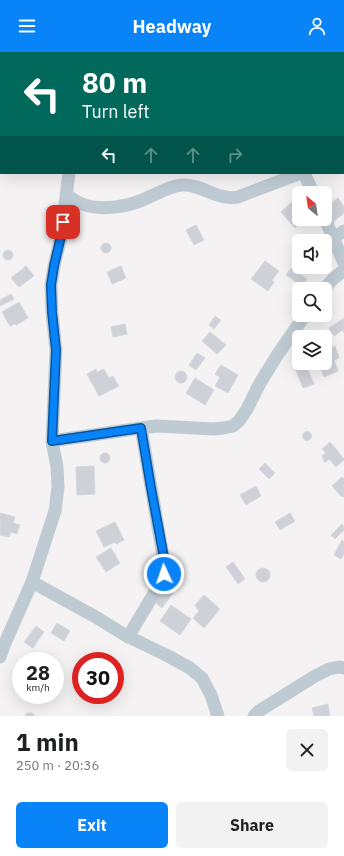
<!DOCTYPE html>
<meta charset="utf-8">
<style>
body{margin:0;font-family:"IBM Plex Sans",sans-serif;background:#f2f2f2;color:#202124;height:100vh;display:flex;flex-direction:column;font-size:15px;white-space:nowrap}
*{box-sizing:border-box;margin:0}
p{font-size:13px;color:#757577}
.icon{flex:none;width:22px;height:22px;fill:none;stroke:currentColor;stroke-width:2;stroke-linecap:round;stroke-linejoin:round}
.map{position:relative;height:664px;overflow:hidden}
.drawer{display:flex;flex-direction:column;background:#fff;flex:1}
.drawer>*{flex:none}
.hud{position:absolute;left:0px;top:0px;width:344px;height:122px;box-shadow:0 4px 16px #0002;background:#00695c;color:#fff;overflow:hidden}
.needle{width:26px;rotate:331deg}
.controls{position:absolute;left:292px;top:134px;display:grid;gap:8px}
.controls a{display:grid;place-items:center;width:40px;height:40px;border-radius:6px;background:#fff;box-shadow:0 4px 16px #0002;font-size:20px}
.speed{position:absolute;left:12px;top:600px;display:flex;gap:8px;font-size:20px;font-weight:700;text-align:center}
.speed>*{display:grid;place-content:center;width:52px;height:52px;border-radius:50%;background:#fff;box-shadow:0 4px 16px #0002;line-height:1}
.speed small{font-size:10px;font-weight:400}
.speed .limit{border:6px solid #d22;background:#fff;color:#111}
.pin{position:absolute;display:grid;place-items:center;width:34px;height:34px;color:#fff;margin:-17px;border-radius:8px;box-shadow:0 2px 6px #0006}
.me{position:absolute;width:44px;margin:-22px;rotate:357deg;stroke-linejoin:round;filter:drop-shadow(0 0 3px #0008)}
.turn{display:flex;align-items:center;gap:14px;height:84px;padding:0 16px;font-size:18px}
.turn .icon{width:52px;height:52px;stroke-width:2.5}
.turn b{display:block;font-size:28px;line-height:34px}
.lanes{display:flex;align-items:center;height:38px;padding:0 16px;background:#0003;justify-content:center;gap:20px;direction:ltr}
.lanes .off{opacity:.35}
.round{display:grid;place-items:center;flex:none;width:42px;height:42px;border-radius:6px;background:#f2f2f2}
.headline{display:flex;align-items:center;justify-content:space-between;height:68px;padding:0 16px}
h1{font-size:24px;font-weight:700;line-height:30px}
.button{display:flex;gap:8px;margin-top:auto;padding:8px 16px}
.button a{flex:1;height:46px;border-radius:6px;background:#0883f8;color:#fff;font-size:16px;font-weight:700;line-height:46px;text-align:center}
.button a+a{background:#f2f2f2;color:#202124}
header{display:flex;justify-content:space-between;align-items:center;height:52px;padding:0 16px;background:#0883f8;color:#fff;font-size:18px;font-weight:700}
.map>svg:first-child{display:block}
.building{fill:#ced2d8;stroke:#d5d8de}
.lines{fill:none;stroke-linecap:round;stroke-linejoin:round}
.minor{stroke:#bfcbd3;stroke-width:13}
.route-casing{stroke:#0555a1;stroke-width:10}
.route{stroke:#0883f8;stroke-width:7}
</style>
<header><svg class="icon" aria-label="menu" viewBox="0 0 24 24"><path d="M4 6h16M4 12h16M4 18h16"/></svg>Headway<svg class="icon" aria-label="person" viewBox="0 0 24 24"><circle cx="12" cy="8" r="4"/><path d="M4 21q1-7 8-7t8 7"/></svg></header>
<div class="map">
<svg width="344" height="664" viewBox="0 0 344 664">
<rect width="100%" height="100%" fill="#f4f2f2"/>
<!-- building -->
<path class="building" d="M338,146L344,155V161L332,171L325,162V156Z
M292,150L299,158V167H305L295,176L281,160Z
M196,173L204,188L194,193L186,178Z
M101 196a5 5 0 1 1 10 0a5 5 0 1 1-10 0Z
M3 203a5 5 0 1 1 10 0a5 5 0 1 1-10 0Z
M265,209L279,219L272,228L274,230L268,239L251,227Z
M26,214L34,224L19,235L11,226Z
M121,214L126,226L112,232L107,220Z
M291,216L307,227L302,234L286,223Z
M11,242L14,247L0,254V248Z
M19,250L28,266L16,273L15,272L10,274L2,260Z
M215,264L221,268L214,277L209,273Z
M344,266V281L343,278L334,284L329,276Z
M125,272L127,282L113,285L111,275Z
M210,280L226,293L217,302L202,289Z
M335,294L339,306L334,308L338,319L324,325L319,311H325V298Z
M197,301L205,306L196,318L189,313Z
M305,311L314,332L303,336L295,316Z
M221,313L238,323L228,341L215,334L220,325L215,322Z
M96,317L97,320L104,317L109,326L113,324L119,334L99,344L87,322Z
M175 325a6 6 0 1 1 12 0a6 6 0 1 1-12 0Z
M195,326L214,338L205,353L186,341Z
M302.5 384a4.5 4.5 0 1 1 9 0a4.5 4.5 0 1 1-9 0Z
M330,390L344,407V408L336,415L329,407L325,411L322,404L326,401L322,397Z
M100 406a5 5 0 1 1 10 0a5 5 0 1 1-10 0Z
M265,411L275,421L269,427L259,417Z
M94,414L95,442L77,443L76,415Z
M342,425L344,427V444L342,445L332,434Z
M256,434L261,444L246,453L240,443Z
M0,461L15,465L13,471L20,473L17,482L11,480L9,485L0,483Z
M290,461L295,469L280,478L275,470Z
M115,470L124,488L116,492L115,490L104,495L96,479Z
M342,472L344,475V478L335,487L331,483Z
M342,488L344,490V502L341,507L334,503Z
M111,496L120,511L106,520L96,505Z
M233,510L245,527L238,532L226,515Z
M256 523a7 7 0 1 1 14 0a7 7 0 1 1-14 0Z
M166,535L173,541L162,556L155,550Z
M204,543L220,557L204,576L193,566L199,559L195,553Z
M171,553L191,567L180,583L160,569Z
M57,571L70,579L64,589L51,581Z
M36,574L44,580L33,596L24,590Z
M328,652L330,664H314L312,656Z
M27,661H32L35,664H25Z"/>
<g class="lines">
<!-- minor -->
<path class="minor" d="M59,0V1
M244,0L245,1
M90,1V0
M0,96H1
M69,121L61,185L54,214L51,233L52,261L56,298L52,389L57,415L58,435L55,459L32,530L94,564L125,583L168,604L190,616L202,626L211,643L218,664
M304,121L313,141
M66,142C71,146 76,150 82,152C100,159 127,155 145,147C157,142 169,134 182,133C198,132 211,143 226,145C230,146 234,146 238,145L301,121
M325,167L344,211
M333,186L344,179
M324,237L333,227L344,218
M52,389L141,376L157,374L214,377L223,376L233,374L239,369L247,357L260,331L278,302L305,263
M128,585L162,528L165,516L141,376
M0,605L5,591L32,530
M254,664L259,659L315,624L329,617L339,615L344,616"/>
</g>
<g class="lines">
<!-- route casing -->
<g class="route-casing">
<path id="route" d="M63,170L61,184L54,214L51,233L52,260L56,298L52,389L141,376L151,436L165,511L164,522"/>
</g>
<!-- route -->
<use href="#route" class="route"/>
</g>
</svg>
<div class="controls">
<a><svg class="needle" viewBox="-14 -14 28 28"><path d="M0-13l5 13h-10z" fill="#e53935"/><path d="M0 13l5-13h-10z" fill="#757577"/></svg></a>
<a><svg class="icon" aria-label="sound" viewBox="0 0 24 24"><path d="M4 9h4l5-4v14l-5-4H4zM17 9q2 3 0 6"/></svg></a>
<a><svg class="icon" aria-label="search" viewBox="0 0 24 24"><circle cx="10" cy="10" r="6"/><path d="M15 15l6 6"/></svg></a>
<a><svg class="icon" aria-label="layers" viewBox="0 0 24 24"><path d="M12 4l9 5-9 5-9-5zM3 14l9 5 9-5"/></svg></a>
</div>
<div class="speed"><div>28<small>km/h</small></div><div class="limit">30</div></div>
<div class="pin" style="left:63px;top:170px;background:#d93025"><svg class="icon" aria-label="arrive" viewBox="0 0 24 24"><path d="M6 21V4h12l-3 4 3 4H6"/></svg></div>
<svg class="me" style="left:164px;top:522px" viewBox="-20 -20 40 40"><circle r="17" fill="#0883f8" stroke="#fff" stroke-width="3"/><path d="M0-11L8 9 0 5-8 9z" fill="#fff"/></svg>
<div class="hud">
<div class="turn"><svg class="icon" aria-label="left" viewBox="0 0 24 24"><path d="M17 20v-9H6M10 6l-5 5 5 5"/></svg><div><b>80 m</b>Turn left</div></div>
<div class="lanes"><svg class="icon" aria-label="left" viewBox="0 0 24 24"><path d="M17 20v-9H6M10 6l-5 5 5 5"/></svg><svg class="icon off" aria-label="ahead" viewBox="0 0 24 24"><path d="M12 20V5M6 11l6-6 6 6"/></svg><svg class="icon off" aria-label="ahead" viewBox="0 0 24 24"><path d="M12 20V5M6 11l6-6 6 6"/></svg><svg class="icon off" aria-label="right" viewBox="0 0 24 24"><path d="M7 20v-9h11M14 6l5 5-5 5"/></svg></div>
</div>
</div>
<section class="drawer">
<div class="headline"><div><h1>1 min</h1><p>250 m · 20:36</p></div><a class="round"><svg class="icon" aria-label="close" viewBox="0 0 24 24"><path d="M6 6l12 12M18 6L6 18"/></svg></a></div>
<div class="button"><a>Exit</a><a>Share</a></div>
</section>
